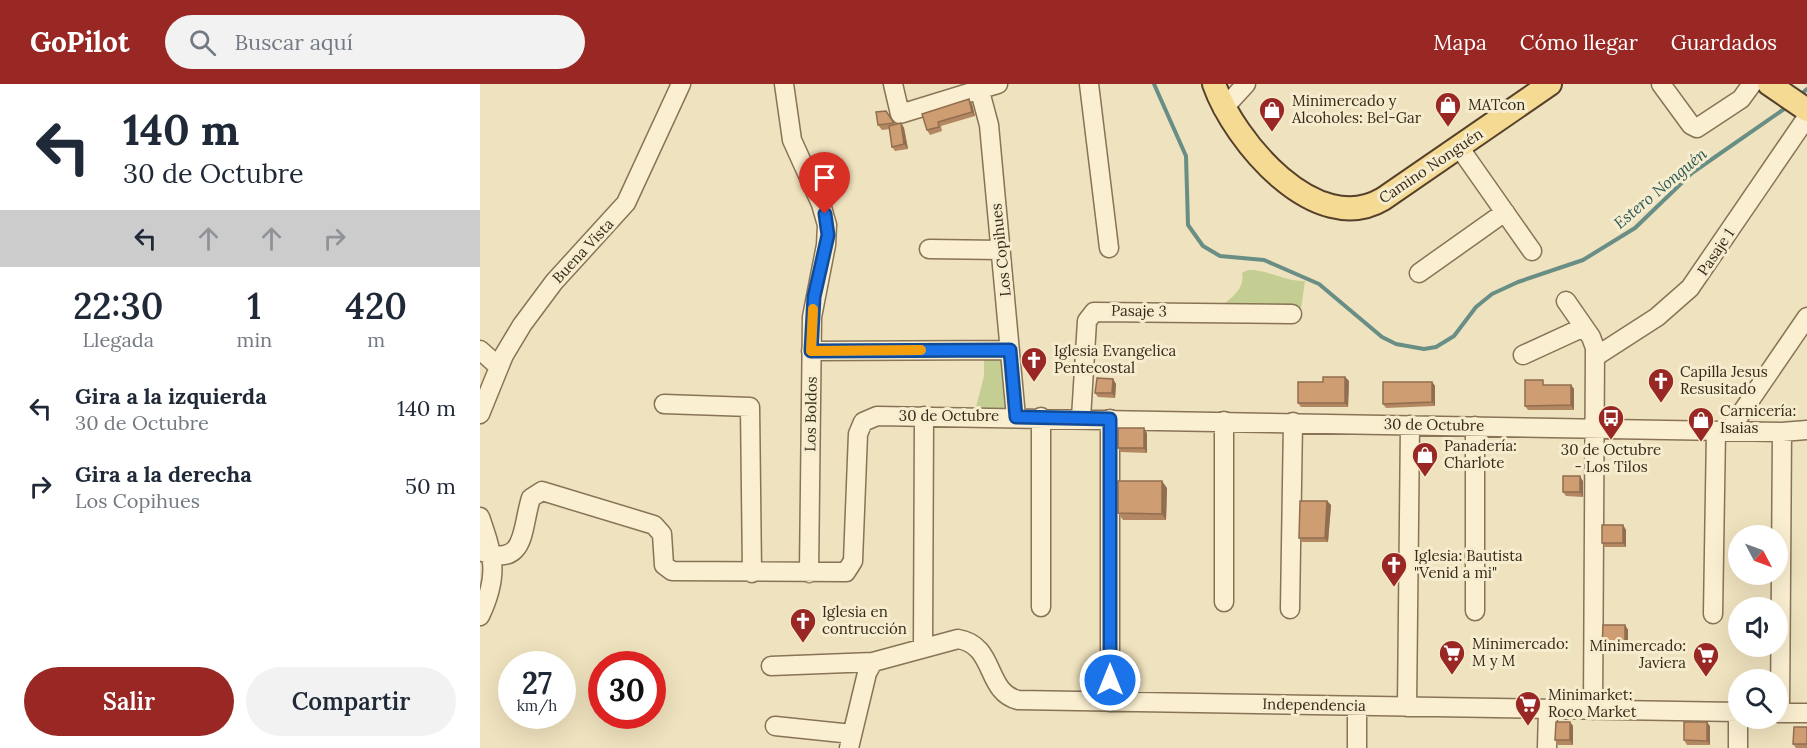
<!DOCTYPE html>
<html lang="es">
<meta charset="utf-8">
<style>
body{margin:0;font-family:Lora,serif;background:#f2f2f3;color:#1f2937;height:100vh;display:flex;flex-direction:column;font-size:22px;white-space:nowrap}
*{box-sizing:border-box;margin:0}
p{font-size:20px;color:#747a83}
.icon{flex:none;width:33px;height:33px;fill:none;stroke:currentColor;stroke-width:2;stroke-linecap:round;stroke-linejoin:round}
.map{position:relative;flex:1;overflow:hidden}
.panel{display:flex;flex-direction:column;background:#fff;width:480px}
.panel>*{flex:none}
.hud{background:#fff;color:#1f2937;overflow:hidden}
.needle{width:39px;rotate:131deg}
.buttons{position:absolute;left:1248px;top:441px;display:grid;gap:12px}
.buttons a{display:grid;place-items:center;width:60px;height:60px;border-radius:50%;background:#fff;box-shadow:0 6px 24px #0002;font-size:30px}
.speed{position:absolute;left:18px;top:567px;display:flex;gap:12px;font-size:30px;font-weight:700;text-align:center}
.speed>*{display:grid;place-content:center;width:78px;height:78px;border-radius:50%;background:#fff;box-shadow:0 6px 24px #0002;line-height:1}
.speed small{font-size:15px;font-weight:400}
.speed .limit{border:9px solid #d22;background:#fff;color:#111}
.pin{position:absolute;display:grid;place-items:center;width:51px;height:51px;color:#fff;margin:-62px -26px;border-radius:50% 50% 50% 0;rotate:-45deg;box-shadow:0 0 6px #0007}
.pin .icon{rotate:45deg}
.me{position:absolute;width:66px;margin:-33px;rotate:0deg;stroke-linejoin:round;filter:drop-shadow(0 0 4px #0008)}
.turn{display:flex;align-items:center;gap:21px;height:126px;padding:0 24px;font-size:27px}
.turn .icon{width:78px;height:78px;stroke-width:2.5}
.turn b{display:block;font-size:42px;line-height:51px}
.lanes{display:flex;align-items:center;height:57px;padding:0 24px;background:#0003;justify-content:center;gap:30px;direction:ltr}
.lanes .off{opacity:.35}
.eta{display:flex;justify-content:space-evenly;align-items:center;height:102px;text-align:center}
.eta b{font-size:36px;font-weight:600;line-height:42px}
.primary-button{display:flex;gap:12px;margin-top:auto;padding:12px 24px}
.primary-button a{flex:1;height:69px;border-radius:36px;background:#992824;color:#fff;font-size:24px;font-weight:600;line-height:69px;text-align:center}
.primary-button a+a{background:#f2f2f3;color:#1f2937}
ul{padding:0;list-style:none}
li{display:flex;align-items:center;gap:18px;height:78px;padding:0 24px}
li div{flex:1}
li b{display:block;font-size:22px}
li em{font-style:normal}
header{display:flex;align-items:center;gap:36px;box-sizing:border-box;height:84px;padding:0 30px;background:#992824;color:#fff}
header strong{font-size:28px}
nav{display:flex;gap:33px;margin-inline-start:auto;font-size:21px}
.search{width:420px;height:54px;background:#f2f2f3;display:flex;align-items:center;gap:15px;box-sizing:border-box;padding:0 21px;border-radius:33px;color:#747a83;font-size:22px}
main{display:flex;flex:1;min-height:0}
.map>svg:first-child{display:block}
.green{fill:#c4cd92}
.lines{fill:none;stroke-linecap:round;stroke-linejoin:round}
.stream{stroke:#698e86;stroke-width:4}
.minor-casing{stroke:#887356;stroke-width:21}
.major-casing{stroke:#55402b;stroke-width:26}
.minor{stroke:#faefd1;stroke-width:18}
.major{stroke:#f5da93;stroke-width:22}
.wall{fill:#b28762}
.shaded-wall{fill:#916e50}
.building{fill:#cf9d72;stroke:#916e50;stroke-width:1.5}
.route-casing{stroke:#114b97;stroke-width:15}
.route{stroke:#1a73e8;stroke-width:10}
.slow{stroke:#f59e0b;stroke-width:10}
.labels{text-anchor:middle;stroke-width:6;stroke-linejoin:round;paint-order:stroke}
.poi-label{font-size:15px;fill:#372a1b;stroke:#f6ecce;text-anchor:start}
.street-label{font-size:15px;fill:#372a1b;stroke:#f6ecce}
.water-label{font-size:16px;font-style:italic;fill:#2a5756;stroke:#f6ecce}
</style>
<header>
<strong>GoPilot</strong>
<div class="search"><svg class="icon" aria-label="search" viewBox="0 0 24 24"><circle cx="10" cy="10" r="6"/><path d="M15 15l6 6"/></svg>Buscar aquí</div>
<nav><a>Mapa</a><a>Cómo llegar</a><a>Guardados</a></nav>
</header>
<main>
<section class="panel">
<div class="hud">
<div class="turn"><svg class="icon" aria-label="left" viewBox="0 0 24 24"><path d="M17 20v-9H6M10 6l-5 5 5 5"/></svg><div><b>140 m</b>30 de Octubre</div></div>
<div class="lanes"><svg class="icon" aria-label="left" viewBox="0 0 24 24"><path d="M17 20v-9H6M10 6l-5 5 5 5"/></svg><svg class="icon off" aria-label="ahead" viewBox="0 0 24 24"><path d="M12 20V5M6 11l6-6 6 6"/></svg><svg class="icon off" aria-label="ahead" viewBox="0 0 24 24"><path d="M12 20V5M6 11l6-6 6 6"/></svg><svg class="icon off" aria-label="right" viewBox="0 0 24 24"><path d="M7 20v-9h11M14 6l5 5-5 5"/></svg></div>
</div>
<div class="eta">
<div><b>22:30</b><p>Llegada</p></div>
<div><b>1</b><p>min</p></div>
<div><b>420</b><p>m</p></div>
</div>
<ul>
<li><svg class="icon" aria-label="left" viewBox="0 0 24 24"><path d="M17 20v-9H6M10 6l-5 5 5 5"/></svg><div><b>Gira a la izquierda</b><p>30 de Octubre</p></div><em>140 m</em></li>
<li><svg class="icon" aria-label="right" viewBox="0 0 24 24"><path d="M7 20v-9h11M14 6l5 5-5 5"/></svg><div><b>Gira a la derecha</b><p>Los Copihues</p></div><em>50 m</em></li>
</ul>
<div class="primary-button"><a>Salir</a><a>Compartir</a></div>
</section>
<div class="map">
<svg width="1327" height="664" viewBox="0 0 1327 664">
<rect width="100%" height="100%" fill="#efe2be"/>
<!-- green -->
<path class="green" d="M768,186C787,185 805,198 825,197L821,225L744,220C754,212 765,203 762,189Z
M528,269L535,331L495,327L504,292V273Z"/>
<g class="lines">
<!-- stream -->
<path class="stream" d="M674,0L706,72L708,141L723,162L740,172L784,176L839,200L902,253L916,260L944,265L956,263L974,252L996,223L1012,210L1038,198L1103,176L1155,144L1212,89L1307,23
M1319,12L1327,5"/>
<!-- minor casing -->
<g class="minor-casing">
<path id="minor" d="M304,0L312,56L341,120L347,141L346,161L332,233L329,489
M413,0L420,30L518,0
M498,0L509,41L536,333
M609,0L629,164
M1181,0L1211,41L1217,44L1261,15L1272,0
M743,25L766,0
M979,63L1052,167
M449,165L521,166
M939,189L1025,128
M1086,217L1111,253L1115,264L1113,626
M0,266L19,283
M331,267L530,266
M1043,271L1104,243
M1115,273L1177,233L1210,204L1327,33
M184,320L270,323L272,489
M0,330L24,271L42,241L74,198L146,119L201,0
M601,334L607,237L614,228L812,230
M630,335V618
M1249,347L1327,233
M0,433C14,473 19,492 0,532
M0,467C47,485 41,445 51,414L62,407L174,441L182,450L184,481L192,487L366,488L373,477L378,350L383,338L397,332L1302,348L1327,346
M744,518V337
M561,523V333
M810,525L813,338
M995,527V342
M1233,530L1236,347
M443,564L444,332
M291,582L393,578L478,555C516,561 505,608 538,616L1258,628
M927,623L930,341
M1298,629H1327
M1300,629L1302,348
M295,642L372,650
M369,664L387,589L393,578
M877,664V622
M1067,664L1068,625
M1258,664V628"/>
</g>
<!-- major casing -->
<g class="major-casing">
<path id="major" d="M734,0C754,57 836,155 903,115L1070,0
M1289,0L1327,26"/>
</g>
<!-- minor -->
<use href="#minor" class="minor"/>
<!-- major -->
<use href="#major" class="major"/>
</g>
<!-- wall -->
<path class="wall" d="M492,20L495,32L461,42L462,47L450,51L447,46L442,30Z
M406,27L415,41L421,39L424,44L428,65L415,67L412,63L410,45L402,46L398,41Z
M865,293L869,297L868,323H821L818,319Z
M633,295L636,300L635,314L618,313L615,309Z
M952,298L955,302V322L906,324L903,320Z
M1066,301H1091L1094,305V326H1048L1045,322Z
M667,349V369L641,368L638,364Z
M1103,397V413L1086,412L1083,408Z
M687,404L686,436H643L638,429Z
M847,417L851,421L848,458H822L819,454Z
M1143,441L1146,446V463H1125L1122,459Z
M1145,541L1148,546V567H1126L1122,563Z
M1090,638L1093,642V661H1078L1075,656Z
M1230,642V661H1207L1204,656Z
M1327,643V664H1316L1313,660Z"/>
<!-- shaded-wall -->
<path class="shaded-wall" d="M489,15L492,20L495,32L492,28Z
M421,39L424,44L428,65L424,60Z
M865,293L869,297L868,323L865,319Z
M633,295L636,300L635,314L632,309Z
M952,298L955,302V322L952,318Z
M1091,301L1094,305V326L1091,321Z
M664,344L667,349V369L664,364Z
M1100,392L1103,397V413L1100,408Z
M682,397L687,404L686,436L682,430Z
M847,417L851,421L848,458L845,454Z
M1143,441L1146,446V463L1143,459Z
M1145,541L1148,546V567L1145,563Z
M1090,638L1093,642V661L1090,656Z
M1227,638L1230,642V661L1227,657Z"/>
<!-- building -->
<path class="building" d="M489,15L492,28L458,38L459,43L447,46L442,30Z
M406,27L414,39L398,41L396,28Z
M421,39L424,60L412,63L409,42Z
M843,293H865V319H818V298H843Z
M617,294L633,295L632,309H615Z
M1045,296H1063V301H1091V321L1045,322Z
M903,298H952V318L903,320Z
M638,344H664V364H638Z
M1083,392H1100V408H1083Z
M638,397H682V430L638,429Z
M820,417H847L845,454H819Z
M1122,441H1143V459H1122Z
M1123,541H1145V563H1122Z
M1076,638H1090V656H1075Z
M1204,638H1227V657L1204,656Z
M1314,643H1327V660H1313Z"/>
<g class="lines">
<!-- route casing -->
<g class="route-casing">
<path id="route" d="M345,130L348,151L334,213L331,267L530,266L536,333L630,335V596"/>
</g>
<!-- route -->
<use href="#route" class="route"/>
<!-- slow -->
<path class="slow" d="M333,225L331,267L441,266"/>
</g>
<!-- icons -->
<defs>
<g id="shop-pin" transform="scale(1.35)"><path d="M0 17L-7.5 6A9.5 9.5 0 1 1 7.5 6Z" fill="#992824" stroke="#f6ecce"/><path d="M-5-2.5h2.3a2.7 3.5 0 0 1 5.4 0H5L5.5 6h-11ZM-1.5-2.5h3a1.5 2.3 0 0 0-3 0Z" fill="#fff"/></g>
<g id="church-pin" transform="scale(1.35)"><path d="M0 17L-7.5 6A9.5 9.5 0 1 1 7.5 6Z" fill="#992824" stroke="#f6ecce"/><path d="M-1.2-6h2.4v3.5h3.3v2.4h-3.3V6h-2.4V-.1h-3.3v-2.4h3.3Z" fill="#fff"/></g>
<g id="bus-pin" transform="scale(1.35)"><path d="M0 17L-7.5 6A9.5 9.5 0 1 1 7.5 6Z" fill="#992824" stroke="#f6ecce"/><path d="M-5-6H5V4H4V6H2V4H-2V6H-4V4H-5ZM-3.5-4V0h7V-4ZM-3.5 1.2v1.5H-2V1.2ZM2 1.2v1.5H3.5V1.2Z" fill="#fff"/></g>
<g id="supermarket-pin" transform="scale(1.35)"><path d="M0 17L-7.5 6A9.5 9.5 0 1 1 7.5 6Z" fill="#992824" stroke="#f6ecce"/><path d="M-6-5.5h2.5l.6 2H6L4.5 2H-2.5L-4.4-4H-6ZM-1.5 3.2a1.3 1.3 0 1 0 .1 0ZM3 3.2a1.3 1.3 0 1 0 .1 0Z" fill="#fff"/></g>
</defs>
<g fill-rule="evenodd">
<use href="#shop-pin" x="968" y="21"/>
<use href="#shop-pin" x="792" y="26"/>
<use href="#church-pin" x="554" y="276"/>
<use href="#church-pin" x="1181" y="297"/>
<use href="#bus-pin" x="1131" y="334"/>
<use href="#shop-pin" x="1221" y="336"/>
<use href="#shop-pin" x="945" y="371"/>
<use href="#church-pin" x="914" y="481"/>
<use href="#church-pin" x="323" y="537"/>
<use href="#supermarket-pin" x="972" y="569"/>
<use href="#supermarket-pin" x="1226" y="571"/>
<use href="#supermarket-pin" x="1048" y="620"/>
</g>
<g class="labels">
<!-- poi labels -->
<g class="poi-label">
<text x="812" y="22">Minimercado y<tspan x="812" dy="17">Alcoholes: Bel-Gar</tspan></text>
<text x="988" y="26">MATcon</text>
<text x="574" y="272">Iglesia Evangelica<tspan x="574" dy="17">Pentecostal</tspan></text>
<text x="1200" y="293">Capilla Jesus<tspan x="1200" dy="17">Resusitado</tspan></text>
<text x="1240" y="332">Carnicería:<tspan x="1240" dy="17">Isaias</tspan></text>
<text x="964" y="367">Panadería:<tspan x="964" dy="17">Charlote</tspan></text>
<text x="1131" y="371" text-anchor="middle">30 de Octubre<tspan x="1131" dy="17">- Los Tilos</tspan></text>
<text x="934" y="477">Iglesia: Bautista<tspan x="934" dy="17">"Venid a mi"</tspan></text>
<text x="342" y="533">Iglesia en<tspan x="342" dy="17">contrucción</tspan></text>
<text x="992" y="565">Minimercado:<tspan x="992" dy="17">M y M</tspan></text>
<text x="1206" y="567" text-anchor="end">Minimercado:<tspan x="1206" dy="17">Javiera</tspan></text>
<text x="1068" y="616">Minimarket:<tspan x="1068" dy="17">Roco Market</tspan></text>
</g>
<!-- street labels -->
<g class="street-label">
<text transform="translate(951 82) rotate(-34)" y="5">Camino Nonguén</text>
<text transform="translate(521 166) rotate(-96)" y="5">Los Copihues</text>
<text transform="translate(103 167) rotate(-47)" y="5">Buena Vista</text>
<text transform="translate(1236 168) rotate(-56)" y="5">Pasaje 1</text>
<text transform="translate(659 227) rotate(1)" y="5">Pasaje 3</text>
<text transform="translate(331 330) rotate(-89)" y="5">Los Boldos</text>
<text x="469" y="337">30 de Octubre</text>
<text transform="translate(954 341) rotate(1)" y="5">30 de Octubre</text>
<text transform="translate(834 621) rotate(1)" y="5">Independencia</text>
</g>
<!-- water labels -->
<g class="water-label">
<text transform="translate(1180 104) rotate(-40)" y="6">Estero Nonguén</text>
</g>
</g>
</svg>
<div class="buttons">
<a><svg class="needle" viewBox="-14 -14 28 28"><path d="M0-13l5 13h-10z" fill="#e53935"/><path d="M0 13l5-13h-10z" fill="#747a83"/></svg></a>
<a><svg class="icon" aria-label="sound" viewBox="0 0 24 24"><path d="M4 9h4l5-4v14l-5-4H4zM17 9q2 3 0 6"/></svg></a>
<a><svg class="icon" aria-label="search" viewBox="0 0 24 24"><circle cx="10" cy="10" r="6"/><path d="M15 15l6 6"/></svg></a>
</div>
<div class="speed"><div>27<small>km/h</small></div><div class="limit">30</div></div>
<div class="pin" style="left:345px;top:130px;background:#d93025"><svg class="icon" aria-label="arrive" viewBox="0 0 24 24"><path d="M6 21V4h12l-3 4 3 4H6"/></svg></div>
<svg class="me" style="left:630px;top:596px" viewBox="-20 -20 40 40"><circle r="17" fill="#1a73e8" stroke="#fff" stroke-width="3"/><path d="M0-11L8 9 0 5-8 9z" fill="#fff"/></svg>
</div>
</main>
